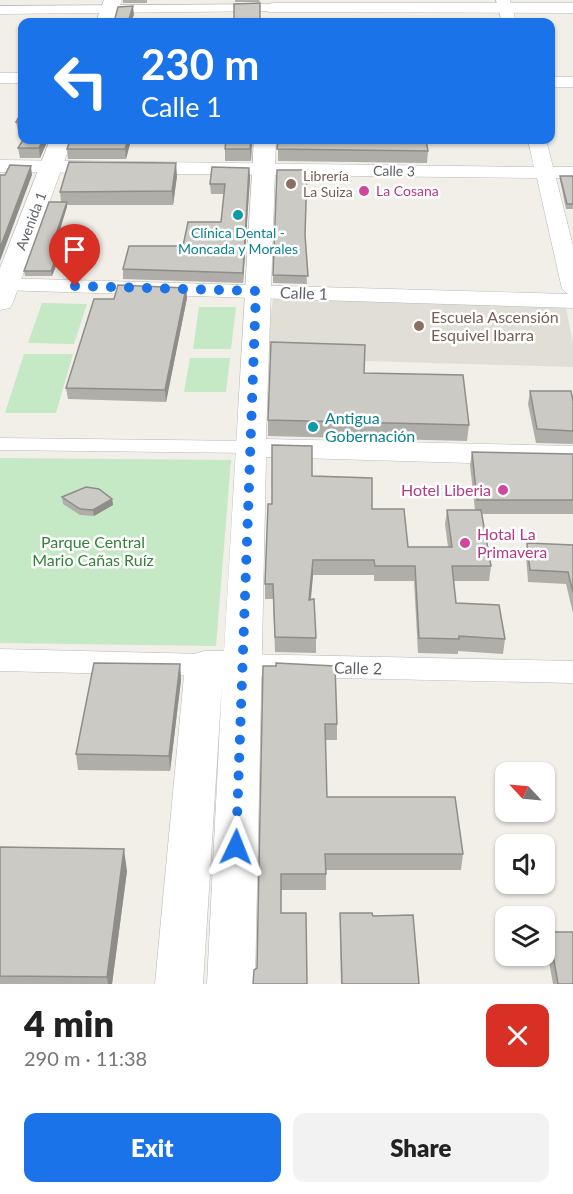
<!DOCTYPE html>
<meta charset="utf-8">
<style>
body{margin:0;font-family:Lato,sans-serif;background:#f2f2f2;color:#222;height:100vh;display:flex;flex-direction:column;font-size:22px;white-space:nowrap}
*{box-sizing:border-box;margin:0}
p{font-size:20px;color:#767676}
.icon{flex:none;width:33px;height:33px;fill:none;stroke:currentColor;stroke-width:2;stroke-linecap:round;stroke-linejoin:round}
.map{position:relative;height:984px;overflow:hidden}
.details{display:flex;flex-direction:column;background:#fff;flex:1}
.details>*{flex:none}
.hud{position:absolute;left:18px;top:18px;width:537px;height:126px;border-radius:12px;box-shadow:0 2px 4px #0004;background:#1a73e8;color:#fff;overflow:hidden}
.needle{width:39px;rotate:296deg}
.tools{position:absolute;left:495px;top:762px;display:grid;gap:12px}
.tools a{display:grid;place-items:center;width:60px;height:60px;border-radius:12px;background:#fff;box-shadow:0 2px 4px #0004;font-size:30px}
.pin{position:absolute;display:grid;place-items:center;width:51px;height:51px;color:#fff;margin:-62px -26px;border-radius:50% 50% 50% 0;rotate:-45deg;box-shadow:0 0 6px #0007}
.pin .icon{rotate:45deg}
.me{position:absolute;width:66px;margin:-33px;rotate:2deg;stroke-linejoin:round;filter:drop-shadow(0 0 4px #0008)}
.turn{display:flex;align-items:center;gap:21px;height:126px;padding:0 24px;font-size:27px}
.turn .icon{width:78px;height:78px;stroke-width:2.5}
.turn b{display:block;font-size:42px;line-height:51px}
.round{display:grid;place-items:center;flex:none;width:63px;height:63px;border-radius:12px;background:#f2f2f2}
.summary{display:flex;align-items:center;justify-content:space-between;height:102px;padding:0 24px}
h1{font-size:36px;font-weight:800;line-height:45px}
.button{display:flex;gap:12px;margin-top:auto;padding:12px 24px}
.button a{flex:1;height:69px;border-radius:12px;background:#1a73e8;color:#fff;font-size:24px;font-weight:800;line-height:69px;text-align:center}
.button a+a{background:#f2f2f2;color:#222}
.map>svg:first-child{display:block}
.education{fill:#e1ded6}
.green{fill:#c5e8c5}
.lines{fill:none;stroke-linecap:round;stroke-linejoin:round}
.pedestrian-casing{stroke:#b5b8bc;stroke-width:1}
.minor-casing{stroke:#b5b8bc;stroke-width:1}
.tertiary-casing{stroke:#b5b8bc;stroke-width:1}
.pedestrian{fill:#fff;fill-rule:evenodd}
.minor{fill:#fff;fill-rule:evenodd}
.tertiary{fill:#fff;fill-rule:evenodd}
.wall{fill:#afaea9}
.shaded-wall{fill:#8f8d8a}
.building{fill:#cccac5;stroke:#8f8d8a;stroke-width:1.5}
.route{stroke:#1a73e8;stroke-width:10;stroke-dasharray:0 18}
.education-dot{fill:#8d6e63;stroke:#fff;stroke-width:2}
.hotel-dot{fill:#d1479c;stroke:#fff;stroke-width:2}
.culture-dot{fill:#0f9aa8;stroke:#fff;stroke-width:2}
.labels{text-anchor:middle;stroke-width:5;stroke-linejoin:round;paint-order:stroke}
.far-street-label{font-size:14px;fill:#5f6368;stroke:#fff}
.far-education-label{font-size:14px;fill:#785e54;stroke:#fff;text-anchor:start}
.far-hotel-label{font-size:14px;fill:#b23c85;stroke:#fff;text-anchor:start}
.far-culture-label{font-size:14px;fill:#0d838f;stroke:#fff}
.street-label{font-size:16px;fill:#5f6368;stroke:#fff}
.education-label{font-size:16px;fill:#785e54;stroke:#fff;text-anchor:start}
.culture-label{font-size:16px;fill:#0d838f;stroke:#fff;text-anchor:start}
.hotel-label{font-size:16px;fill:#b23c85;stroke:#fff;text-anchor:end}
.park-label{font-size:16px;fill:#348238;stroke:#fff}
</style>
<div class="map">
<svg width="573" height="984" viewBox="0 0 573 984">
<rect width="100%" height="100%" fill="#f1efe8"/>
<!-- education -->
<path class="education" d="M273,299L566,307L573,344V367L265,358Z"/>
<!-- green -->
<path class="green" d="M42,303L87,304L74,344L28,343Z
M199,307H236L231,349H193Z
M24,354H73L56,413H5Z
M190,358H230L226,392H184Z
M0,458L231,460L216,646L0,643Z"/>
<g class="lines">
<!-- pedestrian casing -->
<g class="pedestrian-casing">
<path id="pedestrian" d="M0,438L250,441L257,443L259,447L257,451L250,453L0,450Z"/>
</g>
<!-- minor casing -->
<g class="minor-casing">
<path id="minor" d="M496,0H510L516,22H502Z
M274,4L279,5L281,8L279,11L0,14V6Z
M0,73H22V83H0Z
M550,77H573V87H550Z
M528,140H546L553,167H573V179L556,178L573,246V308L0,290V278L568,294L562,289L537,178L0,172V160L534,167Z
M0,649L204,654L215,657L220,665L215,673L204,676L0,671Z
M243,654L573,661V683L243,676L232,673L227,665L232,657Z"/>
</g>
<!-- tertiary casing -->
<g class="tertiary-casing">
<path id="tertiary" d="M104,0H122L114,22H96Z
M274,3H573V13L268,12L265,8L268,4Z
M50,140H72L13,302L10,308L0,310V268Z
M254,140H276L266,439L573,446V466L266,457L255,984H207L222,683L203,984H155L185,665L190,655L204,651H224Z"/>
</g>
<!-- pedestrian -->
<use href="#pedestrian" class="pedestrian"/>
<!-- minor -->
<use href="#minor" class="minor"/>
<!-- tertiary -->
<use href="#tertiary" class="tertiary"/>
</g>
<!-- wall -->
<path class="wall" d="M123,0H147V3H123Z
M235,0H259L260,2H235Z
M22,111V131H18L16,122Z
M23,140H48L40,158H20L18,148Z
M131,140L126,159H68L67,149Z
M226,140H252L251,161H225V149Z
M278,140L428,151L427,163L278,161Z
M177,176L173,205H67L58,237H64L65,243L52,276H25L24,271L61,202L60,192Z
M560,176H573V209H566L560,180Z
M250,177L243,283L123,279V269L183,246L221,222L224,194H211L210,184Z
M305,237L307,284L273,283V275Z
M186,288L187,298L166,402L68,399L66,388L114,299Z
M364,373L469,425L467,441L268,436V420Z
M530,391L573,401V444L536,443L528,404Z
M472,452L573,454V514H482L491,566L489,581H454L456,603L505,639L503,654L458,651V654L418,653L414,581H374V575H313L311,599L316,638V653L275,652L273,599H265V584L272,504L312,476L372,509L408,547H448L445,524L447,510H475L470,465Z
M62,497L112,499L113,505L94,516L80,515L63,504Z
M527,543L573,545V613L566,584L528,582L526,555Z
M180,664L181,680L170,771L78,770L76,754Z
M276,666L337,724V740H325L327,797L463,854L461,870H326V890H281L257,968Z
M0,847L127,871L112,984H0Z
M340,913L373,916L419,984H341L340,929Z
M549,932L573,984H553L546,945Z"/>
<!-- shaded-wall -->
<path class="shaded-wall" d="M133,6L134,15L131,22H128Z
M43,140H48L40,158L39,148Z
M128,140H131L126,159L125,149Z
M251,140H252L251,161L250,149Z
M176,163L177,176L173,205L172,191Z
M31,166L32,175L0,261V248Z
M249,168L250,177L243,283V273Z
M67,202V207L56,242L55,237Z
M64,237L65,243L52,276L51,271Z
M186,288L187,298L166,402L165,390Z
M112,499L113,505L94,516L93,510Z
M313,560V575L309,615V600Z
M180,664L181,680L170,771L169,756Z
M124,849L127,871L112,984H108L107,977Z"/>
<!-- building -->
<path class="building" d="M260,3V22H234V4Z
M133,6L128,22H114L118,7Z
M22,111V122H16Z
M23,140H43L39,148H18Z
M70,140H128L125,149H67Z
M226,140H251L250,149H225Z
M278,140H426L428,151L277,149Z
M69,162L176,163L172,191L60,192Z
M10,165L31,166L0,248V175H5Z
M212,167L249,168L243,273L123,269L129,246H183L188,222H221L225,184H210Z
M277,170H307L305,235L308,276L273,275Z
M560,176H573V204H567Z
M49,202H67L55,237H64L51,271H24Z
M118,285L186,288L165,390L66,388L94,299H114Z
M271,342L365,345L364,373L463,375L469,425L268,420Z
M530,391H571L573,401V431L537,429Z
M272,445L312,446V476L372,478V509H404L408,547H452L447,510H481L491,566H452L456,603L499,605L505,639L459,636V639L419,638L415,566H375L374,560H313L309,600L314,599L316,638L275,637L273,584H265L268,504H272Z
M472,452L573,454V500H477Z
M86,487L99,489L112,499L93,510L80,509L62,497Z
M527,543L573,545V592L568,572L530,570Z
M94,663L180,664L169,756L76,754Z
M276,663L335,666L337,724H325L327,797H455L463,854H325L326,874H281V913H306L307,984H253L254,970L257,968L263,666H276Z
M0,847L124,849L107,977L0,976Z
M340,913H372L373,916L413,915L419,984H342Z
M549,932H573V984H558Z"/>
<g class="lines">
<!-- route -->
<path class="route" d="M75,286L256,291L236,847"/>
</g>
<!-- markers -->
<g class="education-dot">
<circle cx="291" cy="184" r="6"/>
<circle cx="419" cy="326" r="6"/>
</g>
<g class="hotel-dot">
<circle cx="364" cy="191" r="6"/>
<circle cx="503" cy="490" r="6"/>
<circle cx="465" cy="543" r="6"/>
</g>
<g class="culture-dot">
<circle cx="238" cy="215" r="6"/>
<circle cx="313" cy="427" r="6"/>
</g>
<g class="labels">
<!-- far-street labels -->
<g class="far-street-label">
<text transform="translate(394 171) rotate(1)" y="5">Calle 3</text>
<text transform="translate(31 221) rotate(-69)" y="5">Avenida 1</text>
</g>
<!-- far-education labels -->
<g class="far-education-label">
<text x="303" y="181">Librería<tspan x="303" dy="16">La Suiza</tspan></text>
</g>
<!-- far-hotel labels -->
<g class="far-hotel-label">
<text x="376" y="196">La Cosana</text>
</g>
<!-- far-culture labels -->
<g class="far-culture-label">
<text x="238" y="238">Clínica Dental -<tspan x="238" dy="16">Moncada y Morales</tspan></text>
</g>
<!-- street labels -->
<g class="street-label">
<text transform="translate(304 293) rotate(2)" y="6">Calle 1</text>
<text transform="translate(358 668) rotate(1)" y="6">Calle 2</text>
</g>
<!-- education labels -->
<g class="education-label">
<text x="431" y="323">Escuela Ascensión<tspan x="431" dy="18">Esquivel Ibarra</tspan></text>
</g>
<!-- culture labels -->
<g class="culture-label">
<text x="325" y="424">Antigua<tspan x="325" dy="18">Gobernación</tspan></text>
</g>
<!-- hotel labels -->
<g class="hotel-label">
<text x="491" y="496">Hotel Liberia</text>
<text x="477" y="540" text-anchor="start">Hotal La<tspan x="477" dy="18">Primavera</tspan></text>
</g>
<!-- park labels -->
<g class="park-label">
<text x="93" y="548">Parque Central<tspan x="93" dy="18">Mario Cañas Ruíz</tspan></text>
</g>
</g>
</svg>
<div class="tools">
<a><svg class="needle" viewBox="-14 -14 28 28"><path d="M0-13l5 13h-10z" fill="#e53935"/><path d="M0 13l5-13h-10z" fill="#767676"/></svg></a>
<a><svg class="icon" aria-label="sound" viewBox="0 0 24 24"><path d="M4 9h4l5-4v14l-5-4H4zM17 9q2 3 0 6"/></svg></a>
<a><svg class="icon" aria-label="layers" viewBox="0 0 24 24"><path d="M12 4l9 5-9 5-9-5zM3 14l9 5 9-5"/></svg></a>
</div>
<div class="pin" style="left:75px;top:286px;background:#d93025"><svg class="icon" aria-label="arrive" viewBox="0 0 24 24"><path d="M6 21V4h12l-3 4 3 4H6"/></svg></div>
<svg class="me" style="left:236px;top:847px" viewBox="-20 -20 40 40"><path d="M0-17L14 15 0 8-14 15z" fill="#1a73e8" stroke="#fff" stroke-width="4"/></svg>
<div class="hud">
<div class="turn"><svg class="icon" aria-label="left" viewBox="0 0 24 24"><path d="M17 20v-9H6M10 6l-5 5 5 5"/></svg><div><b>230 m</b>Calle 1</div></div>
</div>
</div>
<section class="details">
<div class="summary"><div><h1>4 min</h1><p>290 m · 11:38</p></div><a class="round" style="background:#d93025;color:#fff"><svg class="icon" aria-label="close" viewBox="0 0 24 24"><path d="M6 6l12 12M18 6L6 18"/></svg></a></div>
<div class="button"><a>Exit</a><a>Share</a></div>
</section>
